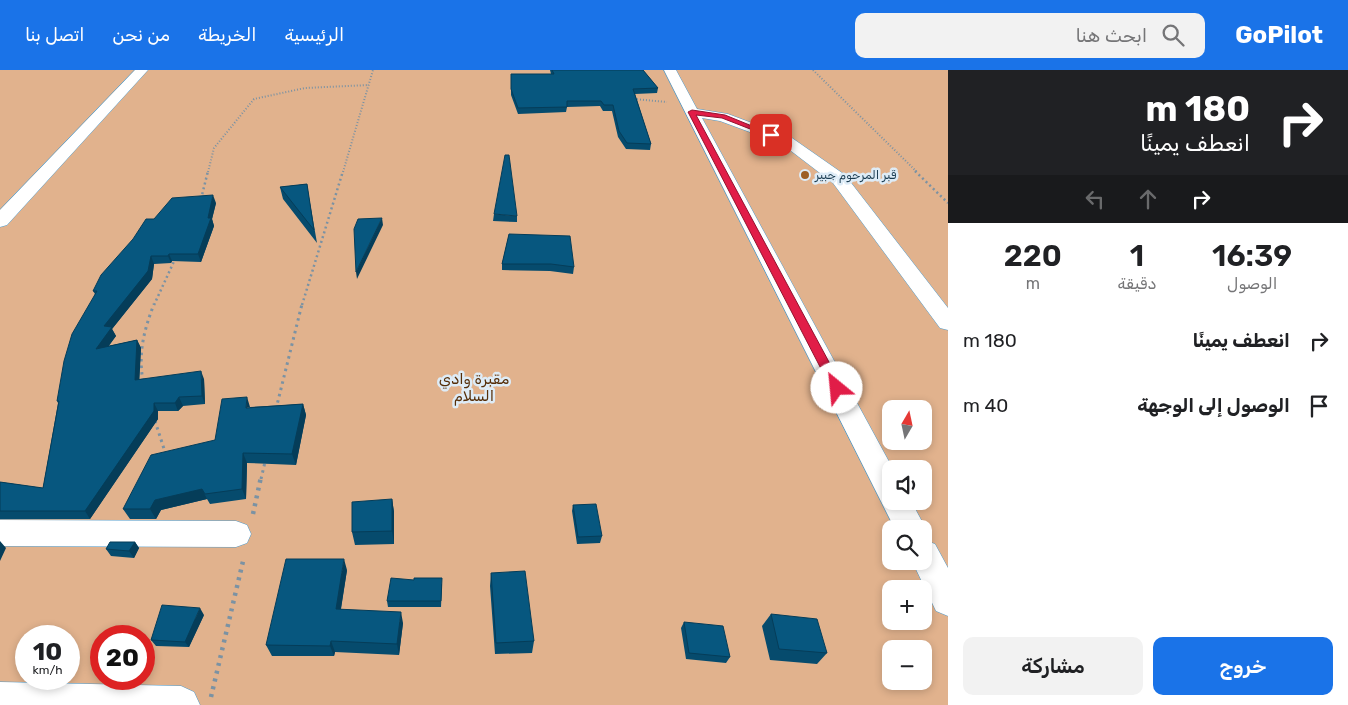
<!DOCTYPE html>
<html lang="ar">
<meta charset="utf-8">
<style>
body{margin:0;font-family:Rubik,"Noto Naskh Arabic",sans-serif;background:#f2f2f2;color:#202124;direction:rtl;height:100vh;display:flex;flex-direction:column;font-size:19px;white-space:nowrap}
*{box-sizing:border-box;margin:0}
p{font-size:16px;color:#757577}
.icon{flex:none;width:28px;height:28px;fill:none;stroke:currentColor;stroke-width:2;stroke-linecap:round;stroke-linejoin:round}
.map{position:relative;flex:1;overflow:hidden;direction:ltr}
.details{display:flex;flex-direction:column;background:#fff;width:400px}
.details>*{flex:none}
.top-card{background:#202124;color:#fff;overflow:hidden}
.needle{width:32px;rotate:9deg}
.controls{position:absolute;left:882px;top:330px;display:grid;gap:10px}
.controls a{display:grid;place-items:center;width:50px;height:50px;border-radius:10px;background:#fff;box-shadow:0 2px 8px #0003;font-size:25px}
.speed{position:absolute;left:15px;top:555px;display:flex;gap:10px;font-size:25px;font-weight:700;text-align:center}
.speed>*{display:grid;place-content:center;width:65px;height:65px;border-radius:50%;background:#fff;box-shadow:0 2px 8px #0003;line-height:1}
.speed small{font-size:12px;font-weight:400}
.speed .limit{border:8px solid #d22;background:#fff;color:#111}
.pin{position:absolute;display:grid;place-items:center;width:42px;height:42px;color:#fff;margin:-21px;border-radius:10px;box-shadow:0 2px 8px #0006}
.me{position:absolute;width:55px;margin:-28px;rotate:332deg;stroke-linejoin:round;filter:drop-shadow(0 0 4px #0008)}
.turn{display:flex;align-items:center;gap:18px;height:105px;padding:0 15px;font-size:22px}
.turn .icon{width:65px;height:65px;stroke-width:2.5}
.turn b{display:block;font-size:35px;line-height:42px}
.lanes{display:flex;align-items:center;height:48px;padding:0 15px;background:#0003;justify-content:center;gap:25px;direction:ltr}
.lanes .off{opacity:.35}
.eta{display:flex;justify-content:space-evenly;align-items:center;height:85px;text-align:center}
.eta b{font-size:30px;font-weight:600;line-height:35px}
.button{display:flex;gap:10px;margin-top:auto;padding:10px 15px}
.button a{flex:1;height:58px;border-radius:10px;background:#1a73e8;color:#fff;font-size:20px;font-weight:600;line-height:58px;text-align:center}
.button a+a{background:#f2f2f2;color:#202124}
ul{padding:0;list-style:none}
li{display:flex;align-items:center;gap:15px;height:65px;padding:0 15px}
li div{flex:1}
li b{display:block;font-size:19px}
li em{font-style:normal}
header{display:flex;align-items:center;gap:30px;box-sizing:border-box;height:70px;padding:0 25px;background:#1a73e8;color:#fff}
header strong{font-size:24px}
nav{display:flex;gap:28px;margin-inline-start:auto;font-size:18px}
.search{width:350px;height:45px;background:#f2f2f2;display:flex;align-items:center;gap:12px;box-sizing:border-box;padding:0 18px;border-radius:10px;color:#757577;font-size:19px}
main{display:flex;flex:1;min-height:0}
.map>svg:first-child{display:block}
.green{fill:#e1b28d;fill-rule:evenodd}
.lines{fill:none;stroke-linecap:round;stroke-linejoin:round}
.minor-casing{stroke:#4d9bcd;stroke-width:1}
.path-far3{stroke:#7b92a3;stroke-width:2;stroke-dasharray:1 2;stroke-linecap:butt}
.path-far2{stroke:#7b92a3;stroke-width:2.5;stroke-dasharray:2 3;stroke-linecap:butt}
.path-far1{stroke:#7b92a3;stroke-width:3;stroke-dasharray:2.5 4;stroke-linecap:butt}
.path{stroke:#7b92a3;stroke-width:4.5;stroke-dasharray:3 5;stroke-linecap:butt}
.minor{fill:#fff;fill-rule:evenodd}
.wall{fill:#064b6d}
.shaded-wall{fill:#053d59}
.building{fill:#07577f;stroke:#053d59}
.route{fill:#e11d48;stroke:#92132f}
.poi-dot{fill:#9d5f25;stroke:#deecf7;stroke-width:2}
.labels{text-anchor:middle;stroke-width:5;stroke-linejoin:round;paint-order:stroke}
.far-poi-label{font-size:12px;fill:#1b3c51;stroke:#deecf7;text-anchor:start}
.park-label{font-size:15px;fill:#562e08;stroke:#deecf7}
</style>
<header>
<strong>GoPilot</strong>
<div class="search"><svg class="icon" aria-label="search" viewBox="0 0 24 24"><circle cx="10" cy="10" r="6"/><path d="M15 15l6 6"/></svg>ابحث هنا</div>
<nav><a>الرئيسية</a><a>الخريطة</a><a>من نحن</a><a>اتصل بنا</a></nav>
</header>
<main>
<section class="details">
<div class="top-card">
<div class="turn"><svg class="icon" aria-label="right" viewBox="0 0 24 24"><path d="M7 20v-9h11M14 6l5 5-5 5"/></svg><div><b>180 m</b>انعطف يمينًا</div></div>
<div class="lanes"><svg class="icon off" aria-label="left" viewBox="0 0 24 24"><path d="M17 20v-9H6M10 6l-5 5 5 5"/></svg><svg class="icon off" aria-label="ahead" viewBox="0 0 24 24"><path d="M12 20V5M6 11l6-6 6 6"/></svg><svg class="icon" aria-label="right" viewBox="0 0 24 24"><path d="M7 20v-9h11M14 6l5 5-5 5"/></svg></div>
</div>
<div class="eta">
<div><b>16:39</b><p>الوصول</p></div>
<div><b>1</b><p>دقيقة</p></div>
<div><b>220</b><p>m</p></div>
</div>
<ul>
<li><svg class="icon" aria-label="right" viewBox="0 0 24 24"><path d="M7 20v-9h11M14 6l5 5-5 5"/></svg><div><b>انعطف يمينًا</b></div><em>180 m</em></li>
<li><svg class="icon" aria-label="arrive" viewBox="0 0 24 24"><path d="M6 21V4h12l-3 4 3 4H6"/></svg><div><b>الوصول إلى الوجهة</b></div><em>40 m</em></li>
</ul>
<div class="button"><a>خروج</a><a>مشاركة</a></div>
</section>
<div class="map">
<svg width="948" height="635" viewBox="0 0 948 635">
<rect width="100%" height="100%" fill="#deecf7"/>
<!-- green -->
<path class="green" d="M0,0H948V635H0ZM891,339H924V371H891ZM891,399H924V431H891ZM891,459H924V491H891ZM891,519H924V551H891ZM26,566H69V609H26ZM101,566H144V609H101ZM891,579H924V611H891Z"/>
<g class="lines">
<!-- minor casing -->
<g class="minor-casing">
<path id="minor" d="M135,0H148L7,155L0,157V140Z
M664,0H676L697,39L728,44L792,68L845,105L948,238V260L940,258L833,113L782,74L720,51L702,48L893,399H891V431H911L926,459L924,464V459H895Z
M0,450L236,451L247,455L251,464L247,473L236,477L0,476Z
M924,470L935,474L948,498V546L936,541L912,491H924Z
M0,612L181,616L194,622L200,635H0Z"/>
</g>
<!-- path-far3 -->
<path class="path-far3" d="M813,0L917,102
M634,29L667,32
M208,102L214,78L254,29L305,18L369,15
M343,102L373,0"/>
<!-- path-far2 -->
<path class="path-far2" d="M915,101L948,133
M201,129L208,101
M154,235L176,187
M302,235L343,101"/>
<!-- path-far1 -->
<path class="path-far1" d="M143,311C138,283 144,260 154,234
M276,339L302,234
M155,351L166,385
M261,409L265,392"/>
<!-- path -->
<path class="path" d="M253,444L261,407
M211,627L244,487"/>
<!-- minor -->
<use href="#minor" class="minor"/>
</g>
<!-- wall -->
<path class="wall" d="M550,0H643L658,18L657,23L635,24L651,74L650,80L626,79L618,67L612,41H603L600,36L567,37L566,42L518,44L511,25V4H551Z
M307,114L309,127L317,173L283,129L280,117Z
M216,133L212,149L214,156L201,192L172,191L171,193L154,194L152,209L112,259L116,266L108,276L137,270L141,278L139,309H204L205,334L183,336L178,341H158V349L90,449H0V412L43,418L58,333L57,331L95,224L93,221L154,149Z
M494,144L517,146V152L493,151Z
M509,164L574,197L573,204L550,201L502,200V194Z
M303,334L306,345L296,395L247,393L246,429L210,434L207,429L161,440L156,449H130L123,439L215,370L250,337Z
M392,429L394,442V474L355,475L352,462Z
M573,435L602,466L600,473L577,474L572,441Z
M135,472L139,478L134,488L111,486L106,479Z
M347,500L341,539L403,553L399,585L335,582L334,586H272L266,575Z
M491,503L534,571L532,583L495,584L490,516Z
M442,514L441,537H388L387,531Z
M771,544L827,583L817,594L770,590L762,556Z
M204,545L189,577L156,576L151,570Z
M684,552L730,587L726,593L686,589L681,558Z"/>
<!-- shaded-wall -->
<path class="shaded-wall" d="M213,125L216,133L212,149L214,156L201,192L198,184Z
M382,148L383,155L357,209L356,202Z
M169,184L172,191L171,193L168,186Z
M151,186L154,194L152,209L112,259L116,266L101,287L96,279L104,256Z
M137,270L141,278L139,318L135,310Z
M201,301L204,309L205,334L202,326Z
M179,327L183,336L178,341L175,333Z
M247,327L250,337L246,338Z
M154,333L158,341V349L90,449L85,441Z
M303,334L306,345L296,395L292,384Z
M243,383L247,393L246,429L242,419Z
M202,419L207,429L161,440L156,449L150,439L155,430Z
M392,429L394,442V474L392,461Z
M0,471L6,478L0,491Z
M135,472L139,478L134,488L129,481Z
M344,489L347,500L339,550L336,539Z
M200,538L204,545L189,577L185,572Z
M401,542L403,553L399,585L397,574Z
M331,571L335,582L334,586L330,576Z"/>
<!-- building -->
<path class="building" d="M552,0H643L658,18L633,19L651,74L627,73L619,61L613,35H604L601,31H567V37L518,38L511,19V4H554Z
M505,85H509L517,146L494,144Z
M307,114L314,160L280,117Z
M213,125L208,148H211L198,184H169L168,186H151L148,201L104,256L112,257L96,279L137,270L135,310L201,301L202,326L179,327L175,333H154V341L85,441H0V412L43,418L59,331H57L64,291L72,264L97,221H93L101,205L133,169L146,149H154L172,128Z
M382,148L356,202L354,159L358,149Z
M509,164L570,166L574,197L551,194H502Z
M247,327L246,338L303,334L292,384L243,383L242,419L205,424L202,419L155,430L150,439H123L151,385L215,370L222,329Z
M392,429V461L352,462V432Z
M596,434L602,466L578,467L573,435Z
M110,472H135L129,481L106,479Z
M286,489H344L336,539L401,542L397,574L331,571L330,576L266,575Z
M525,501L534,571L496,573L491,503Z
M391,508L414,510V508H442L441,531H387Z
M162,535L200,538L185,572L151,570Z
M771,544L817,549L827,583L779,579Z
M684,552L723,556L730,587L689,583Z"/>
<!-- route -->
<path class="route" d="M692,40L725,45L774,65L768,66L722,48L696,45L843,318L841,321L837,322L831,318L688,42Z"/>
<!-- markers -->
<circle class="poi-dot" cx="805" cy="105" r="5"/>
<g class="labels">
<!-- far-poi labels -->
<g class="far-poi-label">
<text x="815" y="109">قبر المرحوم جبير</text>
</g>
<!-- park labels -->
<g class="park-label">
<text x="474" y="314">مقبرة وادي<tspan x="474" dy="17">السلام</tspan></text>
</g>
</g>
</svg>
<div class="controls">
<a><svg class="needle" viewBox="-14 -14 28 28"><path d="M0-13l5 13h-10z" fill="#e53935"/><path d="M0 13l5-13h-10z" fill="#757577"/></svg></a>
<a><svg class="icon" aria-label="sound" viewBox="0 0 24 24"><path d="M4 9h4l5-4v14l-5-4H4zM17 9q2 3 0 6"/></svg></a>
<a><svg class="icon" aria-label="search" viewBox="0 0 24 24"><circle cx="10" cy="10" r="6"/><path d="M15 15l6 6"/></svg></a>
<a>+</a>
<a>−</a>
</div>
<div class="speed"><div>10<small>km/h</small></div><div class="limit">20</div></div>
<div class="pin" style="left:771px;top:65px;background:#d93025"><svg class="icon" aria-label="arrive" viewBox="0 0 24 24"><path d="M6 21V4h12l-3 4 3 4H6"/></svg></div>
<svg class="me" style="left:837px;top:318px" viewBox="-20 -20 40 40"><circle r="19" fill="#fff"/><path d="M0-13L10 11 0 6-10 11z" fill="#e11d48"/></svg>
</div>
</main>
